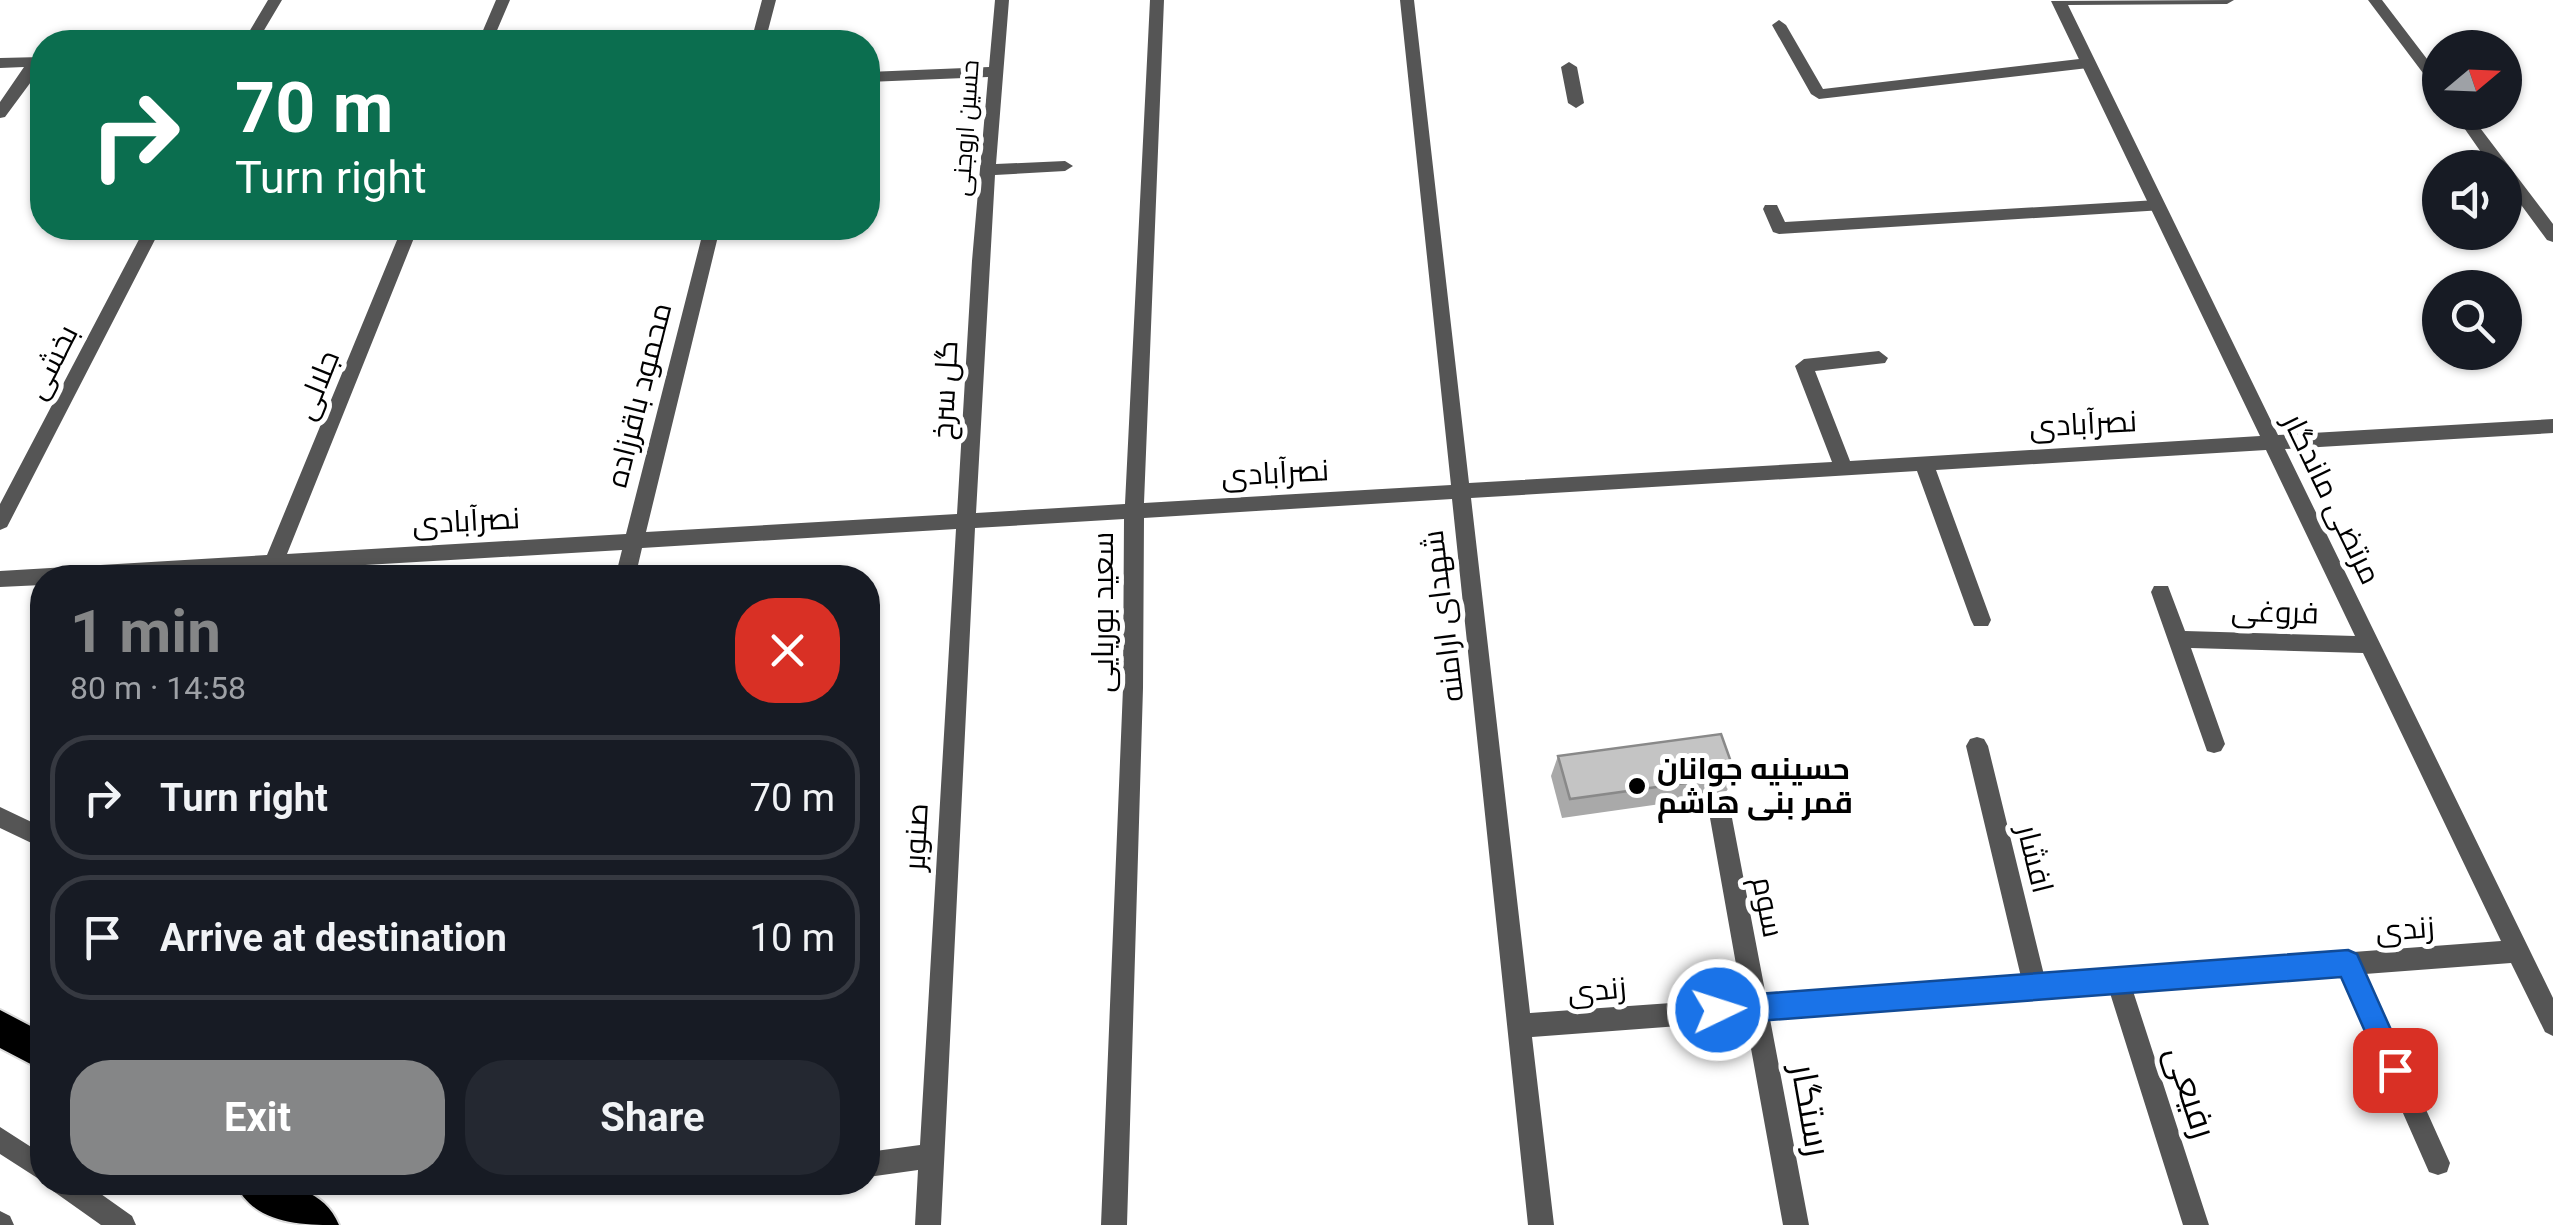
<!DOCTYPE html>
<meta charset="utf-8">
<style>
body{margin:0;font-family:Roboto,Cairo,sans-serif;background:#242831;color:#f1f3f6;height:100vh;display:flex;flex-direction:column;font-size:38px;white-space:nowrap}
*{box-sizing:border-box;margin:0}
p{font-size:32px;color:#9ea1a6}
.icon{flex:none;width:55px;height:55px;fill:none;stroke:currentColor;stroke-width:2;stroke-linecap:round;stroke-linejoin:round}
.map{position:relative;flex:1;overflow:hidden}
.details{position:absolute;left:30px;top:565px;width:850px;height:630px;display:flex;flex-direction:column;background:#171b24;border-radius:40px;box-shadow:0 2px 8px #0004}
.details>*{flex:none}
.guide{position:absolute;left:30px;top:30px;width:850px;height:210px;border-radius:40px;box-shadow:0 2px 8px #0004;background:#0b6e4f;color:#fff;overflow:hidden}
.needle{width:65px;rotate:71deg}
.fabs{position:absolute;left:2422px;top:30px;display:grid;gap:20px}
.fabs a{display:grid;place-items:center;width:100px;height:100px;border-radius:50%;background:#171b24;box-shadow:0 2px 8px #0004;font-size:50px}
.pin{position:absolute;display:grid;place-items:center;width:85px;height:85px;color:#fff;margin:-42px;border-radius:20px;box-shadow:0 5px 15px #0006}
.me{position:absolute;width:110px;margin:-55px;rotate:86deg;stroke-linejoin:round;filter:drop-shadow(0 0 8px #0008)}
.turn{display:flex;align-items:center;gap:35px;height:210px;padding:0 40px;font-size:45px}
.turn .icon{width:130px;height:130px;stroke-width:2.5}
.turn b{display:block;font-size:70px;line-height:85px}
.round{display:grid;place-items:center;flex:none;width:105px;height:105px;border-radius:40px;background:#242831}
.overview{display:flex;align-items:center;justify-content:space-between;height:170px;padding:0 40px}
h1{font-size:60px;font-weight:700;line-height:75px;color:#858687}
.cta{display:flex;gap:20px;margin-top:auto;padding:20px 40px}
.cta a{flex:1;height:115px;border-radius:40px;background:#858687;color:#fff;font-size:40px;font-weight:700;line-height:115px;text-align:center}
.cta a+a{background:#242831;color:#f1f3f6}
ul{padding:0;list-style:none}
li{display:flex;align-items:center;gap:30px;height:125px;margin:0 20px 15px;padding:0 20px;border:5px solid #363941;border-radius:40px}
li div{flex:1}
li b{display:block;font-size:38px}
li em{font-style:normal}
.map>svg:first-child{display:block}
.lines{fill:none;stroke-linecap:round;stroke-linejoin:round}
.highway-casing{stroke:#dbdbdb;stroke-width:4}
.lane{fill:#555;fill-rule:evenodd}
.street{fill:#555;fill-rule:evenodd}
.highway{fill:#000;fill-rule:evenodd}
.wall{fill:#a9a9a9}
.building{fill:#c4c4c4;stroke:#898989;stroke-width:2.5}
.route{fill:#1a73e8;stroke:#114b97;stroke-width:2.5}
.poi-dot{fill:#000;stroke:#fff;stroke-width:4}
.labels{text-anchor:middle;stroke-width:10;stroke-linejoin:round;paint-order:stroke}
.far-street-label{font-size:25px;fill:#000;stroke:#fff}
.street-label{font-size:30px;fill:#000;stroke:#fff}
.poi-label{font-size:30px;font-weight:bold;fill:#000;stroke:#fff;text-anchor:start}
.near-street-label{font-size:35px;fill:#000;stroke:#fff}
</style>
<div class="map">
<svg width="2553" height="1225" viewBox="0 0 2553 1225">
<rect width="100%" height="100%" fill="#fff"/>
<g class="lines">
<!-- highway casing -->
<g class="highway-casing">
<path id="highway" d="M0,1010L42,1032V1070L0,1048Z
M235,1182C274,1182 322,1183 339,1225C301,1225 252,1224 235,1182Z"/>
</g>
<!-- lane -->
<path class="lane" d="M1779,20L1786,25L1823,89L2088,58L2096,63L2088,68L1819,99L1811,94L1772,25Z
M1569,62L1577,67L1584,103L1576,108L1568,103L1561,67Z
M2157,200L2165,206L2163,210L1779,234L1773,232L1763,209L1765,205H1777L1785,222Z
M0,1127L42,1154V1181L0,1154Z
M50,1182H84L132,1216L136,1225H101L53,1191Z
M0,1211L10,1216L14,1225H0Z"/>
<!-- street -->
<path class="street" d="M268,0H282L257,42H243Z
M496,0H510L492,42H478Z
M762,0H776L765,42H624L631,37L753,34Z
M995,0H1009L996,164L1065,161L1073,166L1065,171L995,175L976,513L1125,504L1150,0H1164L1144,503L1451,485L1400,0H1414L1469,483L1832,462L1795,366L1804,359L1879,351L1888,358L1885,363L1815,371L1850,461L2260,436L2051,1L2234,0L2227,4L2068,5L2278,435L2553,419V433L2285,449L2553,998V1036L2545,1032L2511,963L2365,974L2450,1163L2447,1172L2438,1175L2429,1172L2342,975L2133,991L2209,1225H2183L2110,993L1770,1019L1809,1225H1783L1746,1021L1532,1037L1554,1225H1528L1452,499L1144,518L1143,688L1127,1225H1101L1123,688L1124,519L975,528L941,1225H915L918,1170L868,1177V1152L920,1145L956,529L642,548L635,578H615L622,550L280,570L277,578H257L260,571L160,578H42V585L0,587V571L267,555L402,228H418L287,554L626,534L704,228H720L646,532L957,514L972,261L988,77L868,82V72L989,67ZM2266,450L2355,636L2185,631L2168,586H2154L2151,592L2207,751L2214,753L2221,751L2225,744L2191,648L2363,653L2501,941L2044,975L1988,746L1984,739L1977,737L1970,739L1966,746L2021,977L1766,996L1732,818L1729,811L1721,808L1713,811L1710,818L1742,998L1530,1013L1471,498L1917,471L1971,620L1974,626H1988L1991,620L1936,470Z
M2368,0H2382L2440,76V91L2435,89Z
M42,57V67L5,117L0,118V102L24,67L0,68V58Z
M2453,112H2468L2553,224V242L2547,240L2505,183V168H2492Z
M145,228H161L7,527L0,530V504Z
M0,807L42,827V848L0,828Z"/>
<!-- highway -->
<use href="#highway" class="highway"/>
</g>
<!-- wall -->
<path class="wall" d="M1558,756L1736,776L1724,795L1562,818L1551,776Z"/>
<!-- building -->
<path class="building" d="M1721,734L1736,776L1570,799L1558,756Z"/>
<!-- route -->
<path class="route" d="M2348,950L2357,954L2409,1070L2405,1079L2395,1083L2386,1079L2341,977L1718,1024L1708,1020L1704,1010L1708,1001L1718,997Z"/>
<!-- markers -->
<circle class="poi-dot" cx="1637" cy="786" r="10"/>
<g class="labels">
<!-- far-street labels -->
<g class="far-street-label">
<text transform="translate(965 128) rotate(-86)" y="9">حسین اروجنی</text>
</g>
<!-- street labels -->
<g class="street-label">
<text transform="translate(52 362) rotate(-63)" y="10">بخشی</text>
<text transform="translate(317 385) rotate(-68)" y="10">جلالی</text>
<text transform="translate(945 390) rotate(-87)" y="10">گل سرخ</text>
<text transform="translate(639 395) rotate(-76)" y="10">محمود باقرزاده</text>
<text transform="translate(2083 424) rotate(-3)" y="10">نصرآبادی</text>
<text transform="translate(1275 473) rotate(-3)" y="10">نصرآبادی</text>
<text transform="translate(2332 499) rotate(64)" y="10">مرتضی ماندگار</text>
<text transform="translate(466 521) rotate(-3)" y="10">نصرآبادی</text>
<text transform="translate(1103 612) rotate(-90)" y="10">سعید بوریایی</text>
<text transform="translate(2275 612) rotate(2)" y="10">فروغی</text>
<text transform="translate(1443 616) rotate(-97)" y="10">شهدای ارامنه</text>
<text transform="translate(916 837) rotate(-87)" y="10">صنوبر</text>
<text transform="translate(2035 859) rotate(76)" y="10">افشار</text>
<text transform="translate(1768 907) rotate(79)" y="10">سوم</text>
<text transform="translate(2405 929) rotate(-4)" y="10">زندی</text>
<text transform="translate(1597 990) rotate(-5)" y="10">زندی</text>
</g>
<!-- poi labels -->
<g class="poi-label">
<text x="1657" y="779">حسینیه جوانان<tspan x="1657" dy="34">قمر بنی هاشم</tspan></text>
</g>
<!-- near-street labels -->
<g class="near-street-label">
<text transform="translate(2191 1092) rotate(72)" y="12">رفیعی</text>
<text transform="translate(1811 1110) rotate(80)" y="12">رستگار</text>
</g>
</g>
</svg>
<div class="fabs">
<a><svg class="needle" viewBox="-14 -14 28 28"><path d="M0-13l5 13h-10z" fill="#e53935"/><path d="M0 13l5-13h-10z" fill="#9ea1a6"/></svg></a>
<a><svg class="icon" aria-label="sound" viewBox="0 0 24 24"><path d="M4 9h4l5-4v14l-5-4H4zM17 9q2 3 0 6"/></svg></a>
<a><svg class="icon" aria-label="search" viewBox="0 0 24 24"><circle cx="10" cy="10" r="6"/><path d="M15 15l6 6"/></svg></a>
</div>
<div class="pin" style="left:2395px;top:1070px;background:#d93025"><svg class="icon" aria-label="arrive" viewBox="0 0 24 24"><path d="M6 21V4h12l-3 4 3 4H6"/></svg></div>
<svg class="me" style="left:1718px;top:1010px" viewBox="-20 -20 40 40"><circle r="17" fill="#1a73e8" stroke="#fff" stroke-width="3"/><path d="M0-11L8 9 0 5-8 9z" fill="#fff"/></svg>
<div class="guide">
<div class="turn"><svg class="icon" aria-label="right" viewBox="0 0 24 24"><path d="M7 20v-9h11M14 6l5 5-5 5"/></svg><div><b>70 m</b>Turn right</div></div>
</div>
<section class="details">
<div class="overview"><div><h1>1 min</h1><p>80 m · 14:58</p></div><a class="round" style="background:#d93025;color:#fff"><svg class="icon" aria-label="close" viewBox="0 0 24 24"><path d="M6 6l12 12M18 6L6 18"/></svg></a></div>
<ul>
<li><svg class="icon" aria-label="right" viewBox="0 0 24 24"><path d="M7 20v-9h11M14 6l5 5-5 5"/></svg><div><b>Turn right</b></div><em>70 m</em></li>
<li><svg class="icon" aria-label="arrive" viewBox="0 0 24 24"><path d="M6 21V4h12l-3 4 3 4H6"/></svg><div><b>Arrive at destination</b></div><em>10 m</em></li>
</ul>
<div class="cta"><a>Exit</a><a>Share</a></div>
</section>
</div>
